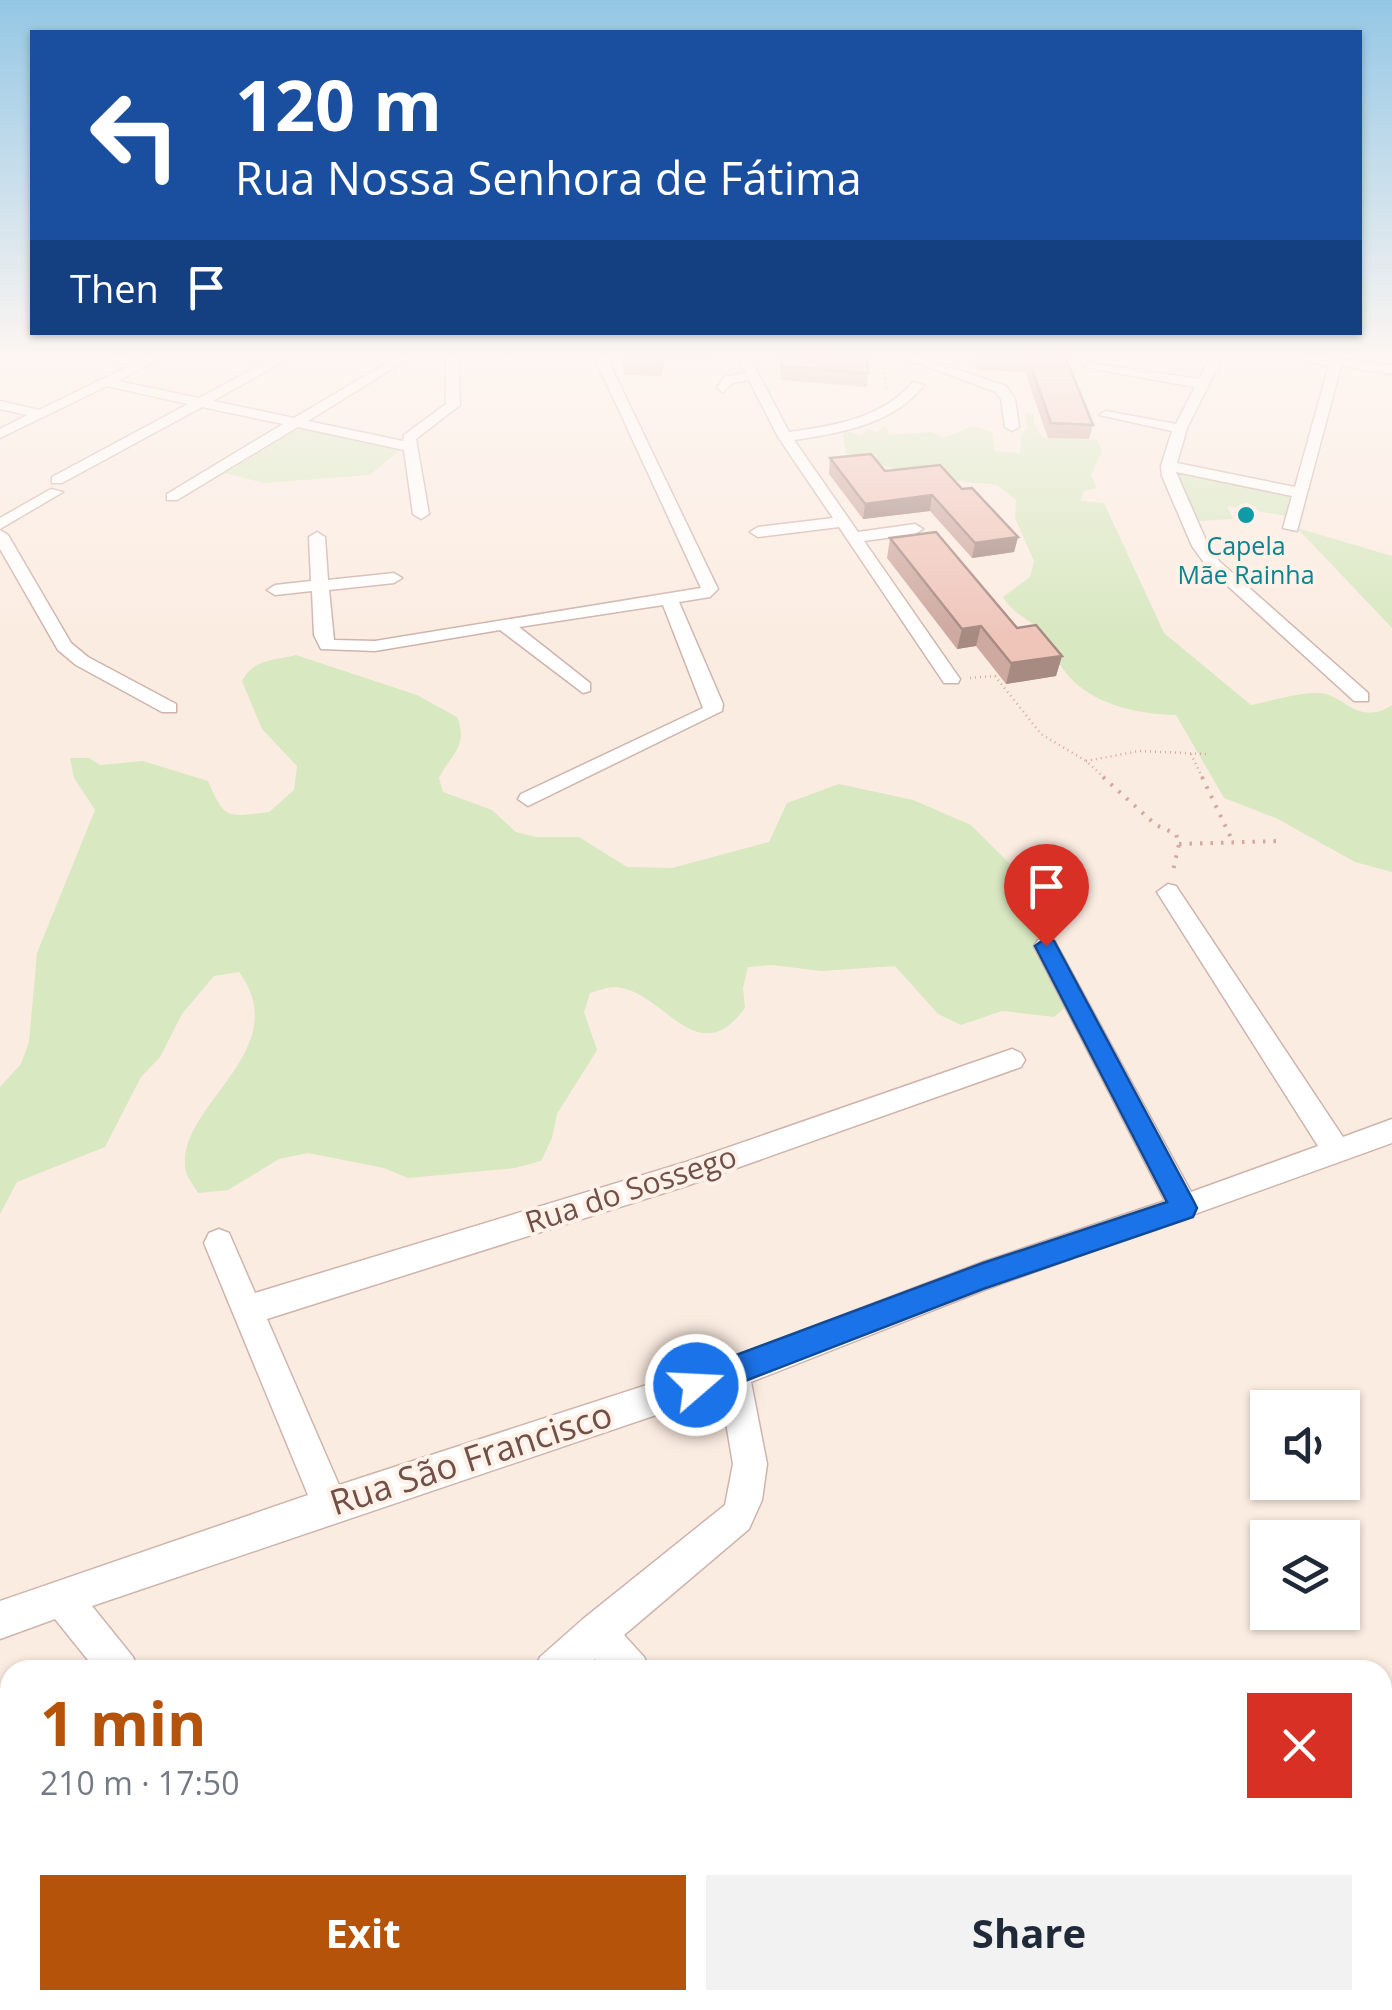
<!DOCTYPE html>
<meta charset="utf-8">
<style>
body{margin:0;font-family:"Open Sans",sans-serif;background:#f2f2f3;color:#1f2937;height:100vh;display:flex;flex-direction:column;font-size:38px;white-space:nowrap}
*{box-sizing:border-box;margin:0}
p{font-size:32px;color:#747a83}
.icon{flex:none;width:55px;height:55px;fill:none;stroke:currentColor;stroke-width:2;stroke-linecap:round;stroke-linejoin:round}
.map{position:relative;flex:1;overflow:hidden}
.panel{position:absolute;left:0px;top:1660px;width:1392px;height:350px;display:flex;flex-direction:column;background:#fff;border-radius:30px 30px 0 0;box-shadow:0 2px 8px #0004}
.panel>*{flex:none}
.hud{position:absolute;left:30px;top:30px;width:1332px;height:305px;border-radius:0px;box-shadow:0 2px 8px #0004;background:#1a4fa0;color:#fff;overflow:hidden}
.fabs{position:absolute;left:1250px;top:1390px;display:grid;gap:20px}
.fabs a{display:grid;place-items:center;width:110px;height:110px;border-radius:0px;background:#fff;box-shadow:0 2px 8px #0004;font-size:50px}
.pin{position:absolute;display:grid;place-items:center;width:85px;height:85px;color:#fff;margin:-102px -42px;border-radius:50% 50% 50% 0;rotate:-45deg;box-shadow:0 0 10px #0007}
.pin .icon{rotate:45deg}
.me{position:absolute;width:110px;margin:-55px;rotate:71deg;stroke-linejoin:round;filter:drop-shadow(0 0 8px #0008)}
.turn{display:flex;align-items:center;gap:35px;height:210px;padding:0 40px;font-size:45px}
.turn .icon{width:130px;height:130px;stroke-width:2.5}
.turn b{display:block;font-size:70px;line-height:85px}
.then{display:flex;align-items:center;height:95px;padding:0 40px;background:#0003;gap:20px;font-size:38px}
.round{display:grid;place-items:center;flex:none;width:105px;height:105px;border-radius:0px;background:#f2f2f3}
.headline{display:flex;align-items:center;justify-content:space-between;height:170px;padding:0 40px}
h1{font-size:60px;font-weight:700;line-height:75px;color:#b45309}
.action{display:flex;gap:20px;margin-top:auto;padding:20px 40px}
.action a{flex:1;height:115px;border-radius:0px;background:#b45309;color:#fff;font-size:40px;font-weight:700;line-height:115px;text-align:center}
.action a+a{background:#f2f2f3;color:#1f2937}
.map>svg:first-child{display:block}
.green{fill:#d8e8c1}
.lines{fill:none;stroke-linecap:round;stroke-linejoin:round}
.minor-casing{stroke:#ceb4ac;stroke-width:3}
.path-far1{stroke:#d4a89e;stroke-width:2.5;stroke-dasharray:1 4;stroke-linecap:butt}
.path{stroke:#d4a89e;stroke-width:4;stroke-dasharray:2.5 8;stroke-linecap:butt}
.minor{fill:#fff;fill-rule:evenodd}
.wall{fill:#cea9a0}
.shaded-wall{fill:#a78a82}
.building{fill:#efc5ba;stroke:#a78a82;stroke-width:2.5}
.route{fill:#1a73e8;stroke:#114b97;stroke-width:2.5}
.culture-dot{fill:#0f9aa8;stroke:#fef1e7;stroke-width:4}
.labels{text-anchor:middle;stroke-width:8;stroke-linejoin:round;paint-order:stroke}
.far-culture-label{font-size:25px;fill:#0d838f;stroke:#fef1e7}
.street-label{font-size:30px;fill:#715049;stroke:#fef1e7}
.near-street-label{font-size:35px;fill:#715049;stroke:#fef1e7}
</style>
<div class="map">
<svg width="1392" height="2010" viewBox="0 0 1392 2010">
<rect width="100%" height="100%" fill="#fbece1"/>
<!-- green -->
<path class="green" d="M1025,412L1034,415V423L1042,437L1097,440L1102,451L1091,475L1097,488L1084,491L1080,501L1104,503L1164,633L1251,705C1272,701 1295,693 1316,693C1344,692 1357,728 1392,705V872L1355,862L1276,818L1224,798L1176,715C1136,714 1088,704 1063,669C1054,656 1049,639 1038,628C1025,616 1013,614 1003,597L1030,577L1034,561L1015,518L1016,500L997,485L921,477L846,454L842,429L862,436L867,429L876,432L886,426L889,435L932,432L943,438L973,426L992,432L995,451L1020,453L1021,435L1028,428Z
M300,428L399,451L370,475L264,483L225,473Z
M1173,470L1292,495L1287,516L1227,506L1233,519L1198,521Z
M1297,528L1392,556V628Z
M296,655L417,695L457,717C469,746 451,754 439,778L443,792L492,810L516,832L536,837H579L627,867L672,868L769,842L787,803L839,784L913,800L971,825L1025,879L1049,965L1069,1004L1054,1017L1002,1011L961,1025L938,1014L895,966L821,971L772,965L748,967L743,988L745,1008C696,1075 663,988 614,987C607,987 597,991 590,993L584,1012L597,1050L557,1114L552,1138L541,1161L515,1168L408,1178L384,1168L308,1153L279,1159L228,1190L198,1193C195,1187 188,1179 186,1172C172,1107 298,1052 239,972L214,976L182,1014L160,1057L141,1077L105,1147L17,1182L0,1214V1087L21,1064L29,1042L37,953L95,810L74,778L70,758H89L100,765L143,761L208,781C225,820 226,817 269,812L294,790L297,766L262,729L242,681C254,658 274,661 296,655Z"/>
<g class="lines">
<!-- minor casing -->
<g class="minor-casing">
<path id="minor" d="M85,354L142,359L153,354H168L118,381L199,398L281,354H296L213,401L294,418L402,354H416L308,421L403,441L404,435L446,404V354H458L460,405L416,439L429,514L421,519L413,514L404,450L298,427L177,500H167V494L283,424L202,407L62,483H52V477L188,404L107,386L0,438V429L27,415L0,409V401L39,410L131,365Z
M593,354H605L718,589L710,597L679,602L723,704L722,711L528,806L518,799L521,794L703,708L663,605L519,627L590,683V691L583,693L500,630L375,651L321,649L314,635L312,591L275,595L267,590L275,585L311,581L309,537L317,532L325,537L328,580L394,573L402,578L394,583L329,590L334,640L375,641L701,588Z
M736,354H748L789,432C834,426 883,418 913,382L924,385C894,424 841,433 794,440L858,532L915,524L923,529L915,534L864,541L960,679L958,683H944L839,527L758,537L750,532L758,527L833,518L778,437L749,380L733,383L723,392L717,388L724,377L746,373Z
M893,354H910L1006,386L1015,399L1019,427L1012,431L1005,427L1001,399L996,392Z
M1212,354H1224L1187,428L1177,463L1295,487L1329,365L1276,354H1306L1392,366V374L1341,366L1297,531L1283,528L1292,496L1176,472L1208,545L1219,561L1368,693V701H1354L1207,567L1192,546L1162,476L1161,466L1172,431L1099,415L1106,411L1176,424L1195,387L1083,367L1089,363L1199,379Z
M51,489L63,492L0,529V518Z
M0,530L8,535L71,643L88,657L176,704V712H162L76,665L58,650L0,549Z
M1168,884L1176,886L1343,1137L1392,1119V1143L984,1290L751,1382L767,1464L762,1500L749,1529L624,1635L644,1657L650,1670H605L595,1659L582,1670H534L540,1657L583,1619L725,1505L733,1464L721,1393L92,1606L133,1657L139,1670H96L55,1619L0,1639V1601L308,1495L204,1243L209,1233L219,1229L229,1233L255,1293L686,1162L1012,1049L1021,1053L1025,1060L1021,1067L686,1186L267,1319L339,1485L733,1357L983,1262L1165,1201L1034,946L1038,940H1054L1191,1192L1318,1146L1157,892Z
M326,2000H370L366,2010H322Z
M380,2000H428L432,2010H384Z
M903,2000H952L956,2010H907Z"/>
</g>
<!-- path-far1 -->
<path class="path-far1" d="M883,358L886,389
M970,678L995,676L1041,734L1086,761L1106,779
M1191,754L1203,779
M1086,761L1139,751L1207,754"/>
<!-- path -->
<path class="path" d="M1103,777L1156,825L1176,834L1179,844L1172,875
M1202,777L1232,840
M1179,844L1278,841"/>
<!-- minor -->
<use href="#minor" class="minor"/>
</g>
<!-- wall -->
<path class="wall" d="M620,354H712L711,360L665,359L661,376L624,375L623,361L625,355Z
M779,354H867L868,373L867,387L781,380Z
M973,354H1064L1093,425L1089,439L1048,438L1025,372L977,370Z
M830,458L962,489L1018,537L1014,552L972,558L930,511L863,519L829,474Z
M890,538L1017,628L1062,656L1056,676L1006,684L976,646L957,649L887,558Z"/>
<!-- shaded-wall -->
<path class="shaded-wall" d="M662,354H665V359L661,376L660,362Z
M932,495L930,511L863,519L865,504Z
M1018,537L1014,552L972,558L975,543Z
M981,626L976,646L957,649L962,629Z
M1062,656L1056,676L1006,684L1011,663Z"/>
<!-- building -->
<path class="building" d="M625,354H662L660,362L623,361Z
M781,354H867L868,373L782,366Z
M979,354H1064L1093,425L1051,423L1028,358L980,356Z
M871,454L885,471L940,465L962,489L972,488L1018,537L975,543L932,495L865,504L830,458Z
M936,532L1017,628L1036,625L1062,656L1011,663L981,626L962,629L890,538Z"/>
<!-- sky -->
<linearGradient id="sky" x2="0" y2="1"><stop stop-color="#94c7e5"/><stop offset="0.56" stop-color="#fdf6f2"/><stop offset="1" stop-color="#fdf6f2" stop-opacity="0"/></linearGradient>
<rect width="1392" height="635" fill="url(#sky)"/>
<!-- route -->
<path class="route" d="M1046,938L1054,941L1193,1200L1197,1208L1193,1217L983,1289L696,1400L686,1395L681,1385L686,1374L696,1370L983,1263L1167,1202L1035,946Z"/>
<!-- markers -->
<circle class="culture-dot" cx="1246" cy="515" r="10"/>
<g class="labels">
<!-- far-culture labels -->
<g class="far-culture-label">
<text x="1246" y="555">Capela<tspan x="1246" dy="29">Mãe Rainha</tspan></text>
</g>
<!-- street labels -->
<g class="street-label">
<text transform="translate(631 1190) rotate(-18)" y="10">Rua do Sossego</text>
</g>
<!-- near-street labels -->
<g class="near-street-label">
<text transform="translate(471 1459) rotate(-18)" y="12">Rua São Francisco</text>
</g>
</g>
</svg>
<div class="fabs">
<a><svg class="icon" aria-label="sound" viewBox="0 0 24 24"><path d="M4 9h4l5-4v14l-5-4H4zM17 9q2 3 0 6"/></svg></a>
<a><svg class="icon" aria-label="layers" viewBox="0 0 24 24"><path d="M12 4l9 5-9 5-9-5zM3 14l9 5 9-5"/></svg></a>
</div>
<div class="pin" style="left:1046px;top:946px;background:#d93025"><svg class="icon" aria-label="arrive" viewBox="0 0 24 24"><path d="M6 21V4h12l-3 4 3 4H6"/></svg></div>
<svg class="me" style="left:696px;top:1385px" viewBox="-20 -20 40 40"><circle r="17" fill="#1a73e8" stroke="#fff" stroke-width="3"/><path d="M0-11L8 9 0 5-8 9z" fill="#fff"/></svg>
<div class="hud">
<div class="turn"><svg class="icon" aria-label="left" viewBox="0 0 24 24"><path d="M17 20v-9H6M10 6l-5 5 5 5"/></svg><div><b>120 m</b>Rua Nossa Senhora de Fátima</div></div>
<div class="then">Then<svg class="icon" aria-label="arrive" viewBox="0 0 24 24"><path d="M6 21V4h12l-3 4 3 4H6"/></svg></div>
</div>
<section class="panel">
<div class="headline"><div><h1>1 min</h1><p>210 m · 17:50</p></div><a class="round" style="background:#d93025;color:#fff"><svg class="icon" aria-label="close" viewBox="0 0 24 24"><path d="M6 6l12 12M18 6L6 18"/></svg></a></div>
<div class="action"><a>Exit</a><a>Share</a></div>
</section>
</div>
